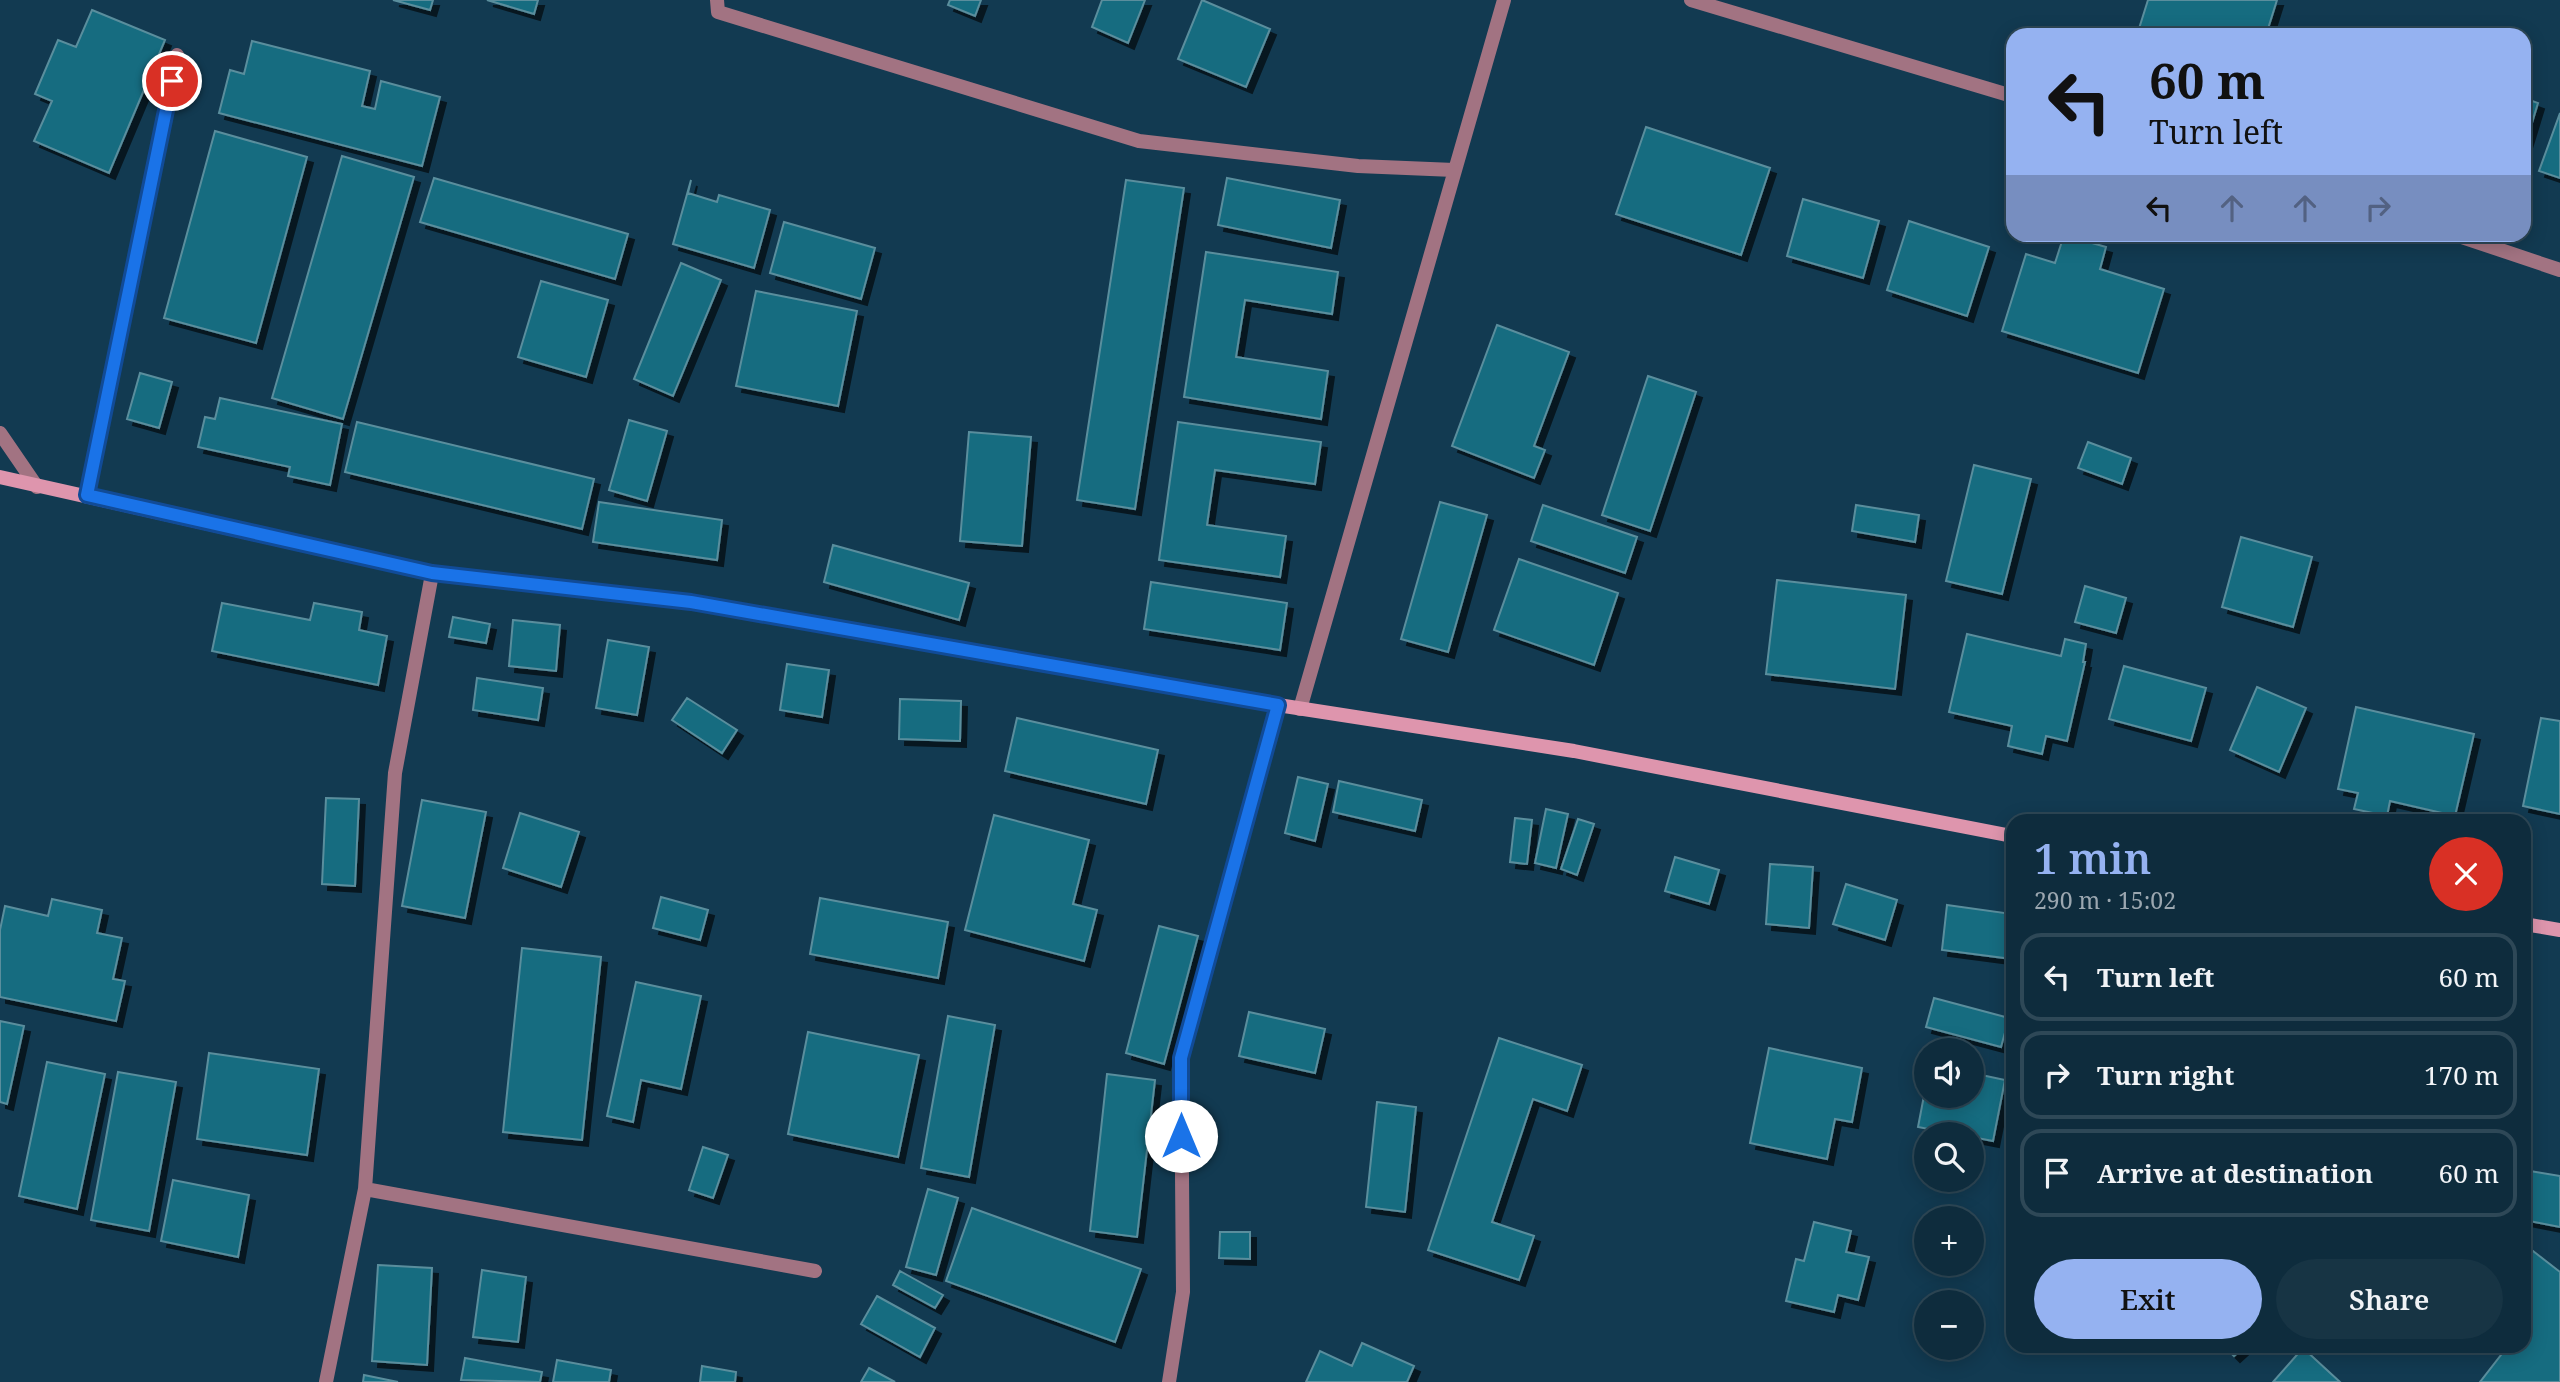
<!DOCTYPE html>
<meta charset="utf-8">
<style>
body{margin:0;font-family:"Noto Serif",serif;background:#173444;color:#f1f3f6;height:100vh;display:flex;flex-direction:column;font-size:26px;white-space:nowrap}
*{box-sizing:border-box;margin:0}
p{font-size:23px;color:#9ba7b0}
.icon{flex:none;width:38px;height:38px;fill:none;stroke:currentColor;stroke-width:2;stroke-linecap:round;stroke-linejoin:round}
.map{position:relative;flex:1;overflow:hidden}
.side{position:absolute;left:2006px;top:814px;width:525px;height:539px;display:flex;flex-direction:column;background:#0e2c3d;border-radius:21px;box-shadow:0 4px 18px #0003,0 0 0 2px #2e4857}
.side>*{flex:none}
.top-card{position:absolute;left:2006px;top:28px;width:525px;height:214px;border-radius:21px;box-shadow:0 4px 18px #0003,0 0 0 2px #2e4857;background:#95b2f1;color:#111;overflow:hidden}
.tools{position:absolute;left:1914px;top:1038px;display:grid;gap:14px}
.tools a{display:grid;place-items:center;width:70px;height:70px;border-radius:50%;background:#0e2c3d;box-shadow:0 4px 18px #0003,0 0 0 2px #2e4857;font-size:35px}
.pin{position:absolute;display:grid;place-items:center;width:60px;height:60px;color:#fff;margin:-30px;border:4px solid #fff;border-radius:50%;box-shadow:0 2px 7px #0007}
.me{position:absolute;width:77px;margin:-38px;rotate:0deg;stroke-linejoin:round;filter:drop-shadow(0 0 5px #0008)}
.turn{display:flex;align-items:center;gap:24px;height:147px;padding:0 28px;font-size:32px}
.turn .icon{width:91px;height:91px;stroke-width:2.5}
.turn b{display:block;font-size:49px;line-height:60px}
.lanes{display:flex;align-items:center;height:66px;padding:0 28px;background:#0003;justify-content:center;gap:35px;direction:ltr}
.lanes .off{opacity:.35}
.round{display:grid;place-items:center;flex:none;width:74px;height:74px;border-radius:37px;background:#173444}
.overview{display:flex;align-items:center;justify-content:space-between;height:119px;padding:0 28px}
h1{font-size:42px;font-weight:600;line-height:52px;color:#95b2f1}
.button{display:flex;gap:14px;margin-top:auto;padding:14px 28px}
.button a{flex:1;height:80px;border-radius:42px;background:#95b2f1;color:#111;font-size:28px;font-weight:600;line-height:80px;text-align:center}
.button a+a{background:#173444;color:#f1f3f6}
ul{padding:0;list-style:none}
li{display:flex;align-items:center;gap:21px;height:88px;margin:0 14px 10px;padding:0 14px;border:4px solid #2e4857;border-radius:21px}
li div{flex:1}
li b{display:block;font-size:26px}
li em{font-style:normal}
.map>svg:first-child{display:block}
.building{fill:#156c80;stroke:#5a8e9d;stroke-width:2;filter:url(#shadow)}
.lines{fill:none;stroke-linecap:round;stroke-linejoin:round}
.street{stroke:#a27382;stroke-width:14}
.secondary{stroke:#de95ad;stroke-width:14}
.route-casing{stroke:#114b97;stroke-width:18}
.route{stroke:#1a73e8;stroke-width:12}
</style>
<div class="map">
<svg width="2560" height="1382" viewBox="0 0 2560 1382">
<defs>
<filter id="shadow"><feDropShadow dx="6" dy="6" stdDeviation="0" flood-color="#0009"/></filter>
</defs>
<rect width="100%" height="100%" fill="#123a51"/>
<!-- building -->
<path class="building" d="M393,0H433L430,10Z
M487,0H538L534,14Z
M950,0H981L975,16L948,5Z
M1102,0H1145L1128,43L1092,27Z
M1202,0L1270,29L1246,87L1178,59Z
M2148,0H2277L2266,35H2137Z
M92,10L165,40L109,173L34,141L52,101L35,94L58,40L76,47Z
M252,41L370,71L362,106L375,109L381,81L440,97L422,166L219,113L230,70L244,74Z
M2524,98L2538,103L2524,149Z
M2560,113V178L2539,171Z
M1646,127L1770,168L1741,255L1616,214Z
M215,131L307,157L256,343L164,318Z
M342,156L414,177L343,419L272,398Z
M434,178L628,234L615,279L420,222Z
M1227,178L1340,200L1331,248L1218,225Z
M691,180L688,193L717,202L719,195L770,210L754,268L673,244Z
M1126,180L1184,188L1135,509L1077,500Z
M1803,199L1879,221L1863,278L1787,256Z
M1909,221L1989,247L1967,316L1887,290Z
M784,222L875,248L861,299L770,273Z
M2064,235L2106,247L2100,269L2164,289L2138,373L2002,331L2026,254L2055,263Z
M1206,252L1338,272L1332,314L1245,300L1236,357L1328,371L1321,419L1184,397Z
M681,263L721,280L673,396L634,379Z
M541,281L608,300L586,377L518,357Z
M756,291L857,311L838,406L736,386Z
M1497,325L1569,352L1534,446L1545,450L1534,478L1452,446Z
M140,373L172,382L159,428L127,419Z
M1648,376L1696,392L1650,531L1602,515Z
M220,398L342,424L330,485L288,476L290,467L198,447L205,417L215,419Z
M629,420L667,431L647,501L609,490Z
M357,422L594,479L582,529L345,472Z
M1178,422L1321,442L1315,484L1215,470L1207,525L1286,536L1280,577L1159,560Z
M969,432L1031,437L1022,546L960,541Z
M2088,442L2131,458L2122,484L2078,468Z
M1974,465L2031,479L2002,594L1946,581Z
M599,502L722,520L717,560L593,542Z
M1440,502L1487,515L1448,652L1401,639Z
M1543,505L1637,537L1625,573L1531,541Z
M1856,505L1919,515L1915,542L1852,531Z
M2241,537L2312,557L2293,627L2222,607Z
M833,545L969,583L959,620L824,582Z
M1519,559L1618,593L1594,665L1494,630Z
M1777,580L1906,595L1895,689L1766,674Z
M1151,582L1287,603L1280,650L1144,629Z
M2085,586L2126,598L2116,633L2075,622Z
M222,603L310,620L314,603L362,612L359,630L387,636L378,685L212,651Z
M453,617L490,624L486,643L449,637Z
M513,620L560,625L556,671L509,666Z
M1967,634L2061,656L2065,639L2086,644L2083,662H2085L2067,741L2046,736L2042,754L2008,746L2012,726L1949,712Z
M608,640L649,647L637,715L596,708Z
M787,664L829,670L822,717L780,710Z
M2124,666L2206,688L2191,741L2109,719Z
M477,678L543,688L538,720L473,710Z
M2257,687L2306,708L2279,772L2230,750Z
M687,698L737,730L722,753L672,720Z
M900,699L961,701L960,741L899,739Z
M2356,707L2474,734L2455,816L2390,801L2387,816L2354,809L2358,793L2338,789Z
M1017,718L1158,750L1146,804L1005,771Z
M2541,718L2560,721V814L2523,806Z
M1298,777L1328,784L1315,841L1285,833Z
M1339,781L1422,800L1415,831L1333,812Z
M326,798L359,799L355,886L322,884Z
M422,800L486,812L465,918L402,906Z
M1546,809L1568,814L1556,868L1535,863Z
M520,813L579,832L561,887L503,868Z
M994,815L1089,840L1073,904L1097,910L1084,961L965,930Z
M1515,818L1532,820L1527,864L1510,862Z
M1578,819L1594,824L1577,875L1561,869Z
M1675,857L1719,870L1709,904L1665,891Z
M1770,864L1813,867L1809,928L1766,924Z
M1846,884L1897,900L1885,940L1833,924Z
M661,897L708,910L700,940L653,928Z
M820,898L948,922L938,978L810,954Z
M52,899L102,910L97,933L122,938L113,979L125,981L116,1021L0,997V930L5,906L48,916Z
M1947,905L2012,914V959L1942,950Z
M1159,926L1198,936L1164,1064L1126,1053Z
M522,948L601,957L582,1140L503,1132Z
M636,982L701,996L681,1089L641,1080L633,1122L607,1116Z
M1934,998L2009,1018L2001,1047L1926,1027Z
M1249,1012L1325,1029L1315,1073L1239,1056Z
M948,1016L995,1025L969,1177L921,1168Z
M0,1021L24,1026L7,1104L0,1102Z
M808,1032L919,1055L898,1157L788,1134Z
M1499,1038L1582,1065L1567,1111L1533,1099L1492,1222L1534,1236L1519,1280L1428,1250Z
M1769,1048L1862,1068L1852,1122L1835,1119L1827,1159L1750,1143Z
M209,1053L319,1069L307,1155L197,1139Z
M47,1062L105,1074L77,1209L19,1196Z
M118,1072L176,1082L149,1231L91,1220Z
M1972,1073L2005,1080L1993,1141L1972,1137V1134H1954L1918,1127L1927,1080V1096H1972Z
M1107,1074L1155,1080L1137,1237L1090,1231Z
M1377,1102L1416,1107L1405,1212L1366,1207Z
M703,1147L728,1155L713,1198L689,1190Z
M2524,1170L2560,1176V1227L2524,1220Z
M173,1180L249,1195L238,1257L161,1241Z
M928,1189L958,1198L936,1275L906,1267Z
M972,1208L1141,1269L1115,1342L946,1281Z
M1814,1222L1851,1231L1846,1252L1869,1257L1858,1300L1838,1295L1834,1312L1786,1301L1796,1259L1804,1261Z
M1220,1232H1250V1259L1219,1258Z
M2524,1244L2560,1272V1382H2480L2508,1346H2524V1325L2526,1322L2524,1320Z
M378,1265L432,1268L427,1365L372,1361Z
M482,1270L526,1277L518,1342L473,1337Z
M900,1271L943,1295L935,1308L893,1285Z
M877,1296L935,1328L920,1357L861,1324Z
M1362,1343L1414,1366L1407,1382H1306L1320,1351L1352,1366Z
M2224,1346H2245L2234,1356Z
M2303,1348L2340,1382H2273Z
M465,1358L542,1372L540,1382L461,1380Z
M557,1360L611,1370L609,1382H553Z
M702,1366L736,1372L735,1382H700Z
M869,1368L895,1382H861Z
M364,1375L398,1382H363Z"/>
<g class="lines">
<!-- street -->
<path class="street" d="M717,0L718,12L1139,141L1358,166L1454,170
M1691,0L2012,96
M2453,234L2560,270
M0,433L37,487
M87,495L177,55
M1300,709L1504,0
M365,1189L815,1271
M326,1382L365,1189L395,773L432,574
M1169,1382L1183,1292L1181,1058L1278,705"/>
<!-- secondary -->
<path class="secondary" d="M0,477L432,574L691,602L1278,705L1574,751L2012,836
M2524,924L2560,930"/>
</g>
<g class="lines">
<!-- route casing -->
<g class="route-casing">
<path id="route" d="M172,81L87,495L432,573L691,602L1278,705L1181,1058V1136"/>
</g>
<!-- route -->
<use href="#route" class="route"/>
</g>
</svg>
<div class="tools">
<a><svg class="icon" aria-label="sound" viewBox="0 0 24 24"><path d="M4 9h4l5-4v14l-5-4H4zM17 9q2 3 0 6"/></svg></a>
<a><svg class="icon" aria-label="search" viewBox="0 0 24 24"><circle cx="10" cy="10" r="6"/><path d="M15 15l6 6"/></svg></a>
<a>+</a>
<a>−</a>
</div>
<div class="pin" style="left:172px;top:81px;background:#d93025"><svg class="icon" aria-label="arrive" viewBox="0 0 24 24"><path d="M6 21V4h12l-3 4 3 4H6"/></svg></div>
<svg class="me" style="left:1181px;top:1136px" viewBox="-20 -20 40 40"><circle r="19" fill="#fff"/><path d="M0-13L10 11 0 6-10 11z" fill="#1a73e8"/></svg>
<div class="top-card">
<div class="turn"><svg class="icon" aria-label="left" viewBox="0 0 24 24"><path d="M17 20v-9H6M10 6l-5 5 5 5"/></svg><div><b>60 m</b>Turn left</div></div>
<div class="lanes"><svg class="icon" aria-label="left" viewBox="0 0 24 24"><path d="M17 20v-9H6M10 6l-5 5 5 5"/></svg><svg class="icon off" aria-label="ahead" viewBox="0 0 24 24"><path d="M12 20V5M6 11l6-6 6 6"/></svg><svg class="icon off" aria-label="ahead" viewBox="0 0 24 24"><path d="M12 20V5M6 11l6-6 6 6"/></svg><svg class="icon off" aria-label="right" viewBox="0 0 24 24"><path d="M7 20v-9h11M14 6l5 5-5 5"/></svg></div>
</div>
<section class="side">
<div class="overview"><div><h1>1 min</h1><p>290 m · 15:02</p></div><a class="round" style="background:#d93025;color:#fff"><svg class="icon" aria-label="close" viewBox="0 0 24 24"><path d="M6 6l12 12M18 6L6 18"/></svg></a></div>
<ul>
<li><svg class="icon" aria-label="left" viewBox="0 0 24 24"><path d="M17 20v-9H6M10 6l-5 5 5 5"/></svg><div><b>Turn left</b></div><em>60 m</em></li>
<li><svg class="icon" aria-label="right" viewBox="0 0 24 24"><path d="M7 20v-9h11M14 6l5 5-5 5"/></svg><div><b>Turn right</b></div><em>170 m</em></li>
<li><svg class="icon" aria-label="arrive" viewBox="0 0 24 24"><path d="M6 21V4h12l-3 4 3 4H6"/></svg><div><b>Arrive at destination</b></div><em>60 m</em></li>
</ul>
<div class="button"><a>Exit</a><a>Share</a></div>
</section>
</div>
